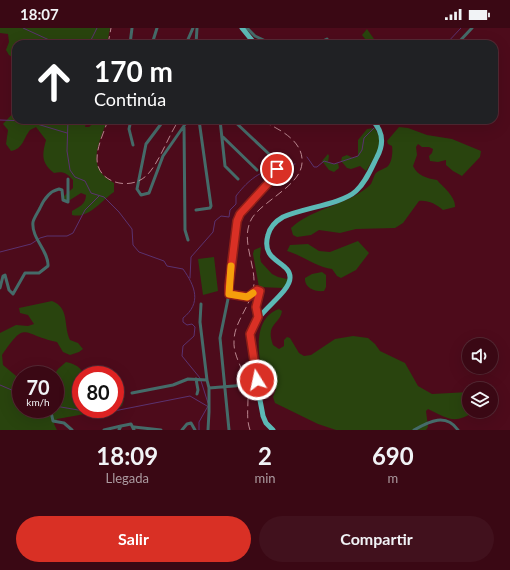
<!DOCTYPE html>
<html lang="es">
<meta charset="utf-8">
<style>
body{margin:0;font-family:Lato,sans-serif;background:#41111d;color:#f1f3f6;height:100vh;display:flex;flex-direction:column;font-size:15px;white-space:nowrap}
*{box-sizing:border-box;margin:0}
p{font-size:13px;color:#ab9aa0}
.icon{flex:none;width:22px;height:22px;fill:none;stroke:currentColor;stroke-width:2;stroke-linecap:round;stroke-linejoin:round}
.map{position:relative;height:402px;overflow:hidden}
.drawer{display:flex;flex-direction:column;background:#3a0814;flex:1}
.drawer>*{flex:none}
.hud{position:absolute;left:12px;top:12px;width:486px;height:84px;border-radius:12px;box-shadow:0 4px 16px #0002,0 0 0 1px #542934;background:#202124;color:#fff;overflow:hidden}
.buttons{position:absolute;left:462px;top:310px;display:grid;gap:8px}
.buttons a{display:grid;place-items:center;width:36px;height:36px;border-radius:50%;background:#3a0814;box-shadow:0 4px 16px #0002,0 0 0 1px #542934;font-size:20px}
.speed{position:absolute;left:12px;top:338px;display:flex;gap:8px;font-size:20px;font-weight:700;text-align:center}
.speed>*{display:grid;place-content:center;width:52px;height:52px;border-radius:50%;background:#3a0814;box-shadow:0 4px 16px #0002,0 0 0 1px #542934;line-height:1}
.speed small{font-size:10px;font-weight:400}
.speed .limit{border:6px solid #d22;background:#fff;color:#111}
.pin{position:absolute;display:grid;place-items:center;width:34px;height:34px;color:#fff;margin:-17px;border:2px solid #fff;border-radius:50%;box-shadow:0 1px 4px #0007}
.me{position:absolute;width:44px;margin:-22px;rotate:350deg;stroke-linejoin:round;filter:drop-shadow(0 0 3px #0008)}
.turn{display:flex;align-items:center;gap:14px;height:84px;padding:0 16px;font-size:18px}
.turn .icon{width:52px;height:52px;stroke-width:2.5}
.turn b{display:block;font-size:28px;line-height:34px}
.eta{display:flex;justify-content:space-evenly;align-items:center;height:68px;text-align:center}
.eta b{font-size:24px;font-weight:700;line-height:28px}
.action{display:flex;gap:8px;margin-top:auto;padding:8px 16px}
.action a{flex:1;height:46px;border-radius:24px;background:#d93025;color:#fff;font-size:16px;font-weight:700;line-height:46px;text-align:center}
.action a+a{background:#41111d;color:#f1f3f6}
.status{display:flex;justify-content:space-between;align-items:center;height:28px;padding:0 20px;background:#3a0814;direction:ltr}
.status svg{height:11px;fill:currentColor}
.map>svg:first-child{display:block}
.green{fill:#29440e}
.lines{fill:none;stroke-linecap:round;stroke-linejoin:round}
.stream{stroke:#5b3270;stroke-width:1}
.minor{stroke:#456b69;stroke-width:3}
.trunk{stroke:#5cb9b6;stroke-width:5}
.rail{stroke:#ba868f;stroke-width:1;stroke-dasharray:8 4;stroke-linecap:butt}
.route-casing{stroke:#8d1f18;stroke-width:10}
.route{stroke:#d93025;stroke-width:7}
.slow{stroke:#f59e0b;stroke-width:7}
</style>
<div class="status"><b>18:07</b><svg viewBox="0 0 49 12"><path d="M0 12V9h3v3zM5 12V6h3v6zM10 12V3h3v9zM15 12V0h3v12zM26 1h20v11H26zM47 4h2v5h-2z"/></svg></div>
<div class="map">
<svg width="510" height="402" viewBox="0 0 510 402">
<rect width="100%" height="100%" fill="#4d0b1b"/>
<!-- green -->
<path class="green" d="M0,0H110L107,16H16V32L9,27L6,22L9,14L8,6L0,5Z
M367,1L374,11L369,16L362,7Z
M16,82V92H87L85,99H89L97,92H107C99,116 85,140 114,155V164C101,173 89,191 72,187V183C79,179 86,176 86,167L81,165L70,172H64L63,169L73,160V152C67,145 63,143 54,145C41,135 42,127 46,112L36,99L30,102C23,111 23,121 11,123L6,116L8,102L3,96Z
M399,99L408,100L427,107L452,111L481,123L480,129L462,148L453,143L446,137V132L438,134L430,133L429,128L432,125L433,121L429,119H422L418,116L416,119L417,127L413,138C418,148 426,150 437,152C443,159 456,169 455,179L443,182C436,176 428,172 419,173L403,195L395,200L356,201L340,205L319,202L311,207L297,209L293,207L291,200C312,180 346,178 369,158C373,155 373,148 376,145C379,142 384,141 387,139C392,135 393,124 392,118L388,116L387,113Z
M374,100C387,114 374,130 366,143L360,138L351,141L347,140L341,133L342,129L347,127L353,130L358,128V112L367,101Z
M328,126L329,128L328,134L334,136L338,135L339,140L334,144L329,142L322,133Z
M358,213L369,225L356,242L341,250L337,248L332,241C318,240 302,227 287,223L290,217L308,216L319,223L330,224Z
M261,219L260,229L261,234L272,246L278,249L287,251L289,253L283,260L259,259L253,226L254,222Z
M214,229L218,263L203,267L198,231Z
M322,244L326,247V259L324,263C315,264 304,260 305,250L312,246Z
M52,273C70,280 63,297 70,312L78,315L83,321L79,324L70,327L63,324L57,314C21,307 27,291 2,327L3,337L21,352V381H55L54,347L58,341L66,334C75,336 81,339 84,347H81V355L76,362L81,367V381H113L57,391L54,396L57,402H0V305L16,297L28,298L34,296L28,287L20,285L19,280Z
M279,281L282,283C280,297 265,295 273,317L279,321L284,318V312L287,309L290,310L299,325L304,328L311,327L335,311L353,308L368,310L375,316L380,323L405,335L418,358L432,366L469,364V383H476C454,396 451,392 428,381L426,383L428,399L426,402H336L318,396L275,375L273,369L276,361C272,356 268,354 265,350C261,345 261,337 260,332C257,313 258,288 279,281Z
M115,366L124,372L122,378L115,380Z"/>
<g class="lines">
<!-- stream -->
<path class="stream" d="M23,0L58,16
M89,16L97,0
M446,16L461,0
M0,92L27,93L67,105
M68,92L67,123L70,142L75,149L85,153L91,165L104,169L119,184L132,201L133,217L139,224L164,233L167,238L183,241C195,258 202,275 183,290V294L187,297L192,296L195,299L194,308L183,318L182,328L200,350
M307,129L314,139H317L324,133L334,136L358,128L362,122L364,110L374,100
M281,138L295,136
M0,224L31,216L40,210L47,208H67L73,205L85,182L99,168
M190,250L191,229L213,204L215,193L221,188L229,189L230,182L236,176V168C245,156 259,142 274,142
M201,353L208,375
M0,357L21,366
M55,378L84,383H114L190,368L207,378
M199,402V394L208,378"/>
<!-- minor -->
<path class="minor" d="M243,2L248,1L255,8L272,16
M130,16L132,0
M152,16L157,0
M186,16L193,0
M196,16L197,0
M317,16L327,11L330,16
M457,16L472,0
M131,92L129,101L133,117
M164,92L146,116L137,161L141,167L149,165L163,128L188,92
M220,92L225,138L238,151
M184,96L185,202L188,212
M378,98L380,92
M223,109L257,142
M196,182L210,180L211,178L199,92
M0,260L3,248L5,247L9,262L13,266L25,245H39L48,238C49,223 31,210 33,194C34,190 38,184 40,180C44,171 50,163 59,161L62,162L63,172L68,174V151
M229,266L248,269L259,262L256,279L258,289
M201,276L200,294L207,352
M196,351L198,362L197,366
M132,365L173,357L188,351L207,352L209,360L246,357
M51,384L53,393L64,395L72,402
M134,399L161,402
M104,402L121,398
M119,402L121,398L131,396L134,402
M182,402L187,396L191,395L195,402
M208,402L209,384V359
M229,402L220,310L229,266L236,200L240,186L272,151L277,141L275,134L269,126L233,92
M414,402C430,393 446,385 458,402"/>
<!-- trunk -->
<path class="trunk" d="M242,0L255,16
M273,402L266,395L263,388C260,370 247,315 252,300C258,284 290,264 290,250C291,233 260,235 268,207C270,199 276,193 283,189C303,180 342,176 356,163C366,154 371,141 377,129C384,116 383,103 372,92"/>
<!-- rail -->
<path class="rail" d="M108,16L111,0
M108,92C104,104 97,118 97,131C97,155 130,163 146,148C159,136 168,108 179,92
M250,402C245,388 250,372 247,357C244,342 233,328 234,313C234,293 252,277 254,256C255,234 240,211 252,190C264,172 301,157 302,135C304,112 277,100 260,92"/>
</g>
<g class="lines">
<!-- route casing -->
<g class="route-casing">
<path id="route" d="M257,352L250,306L258,289L256,279L260,263L257,262L248,269L229,266V258L237,193L240,186L272,151L277,141"/>
</g>
<!-- route -->
<use href="#route" class="route"/>
<!-- slow -->
<path class="slow" d="M231,238L229,266L247,269L253,265"/>
</g>
</svg>
<div class="buttons">
<a><svg class="icon" aria-label="sound" viewBox="0 0 24 24"><path d="M4 9h4l5-4v14l-5-4H4zM17 9q2 3 0 6"/></svg></a>
<a><svg class="icon" aria-label="layers" viewBox="0 0 24 24"><path d="M12 4l9 5-9 5-9-5zM3 14l9 5 9-5"/></svg></a>
</div>
<div class="speed"><div>70<small>km/h</small></div><div class="limit">80</div></div>
<div class="pin" style="left:277px;top:141px;background:#d93025"><svg class="icon" aria-label="arrive" viewBox="0 0 24 24"><path d="M6 21V4h12l-3 4 3 4H6"/></svg></div>
<svg class="me" style="left:257px;top:352px" viewBox="-20 -20 40 40"><circle r="17" fill="#d93025" stroke="#fff" stroke-width="3"/><path d="M0-11L8 9 0 5-8 9z" fill="#fff"/></svg>
<div class="hud">
<div class="turn"><svg class="icon" aria-label="ahead" viewBox="0 0 24 24"><path d="M12 20V5M6 11l6-6 6 6"/></svg><div><b>170 m</b>Continúa</div></div>
</div>
</div>
<section class="drawer">
<div class="eta">
<div><b>18:09</b><p>Llegada</p></div>
<div><b>2</b><p>min</p></div>
<div><b>690</b><p>m</p></div>
</div>
<div class="action"><a>Salir</a><a>Compartir</a></div>
</section>
